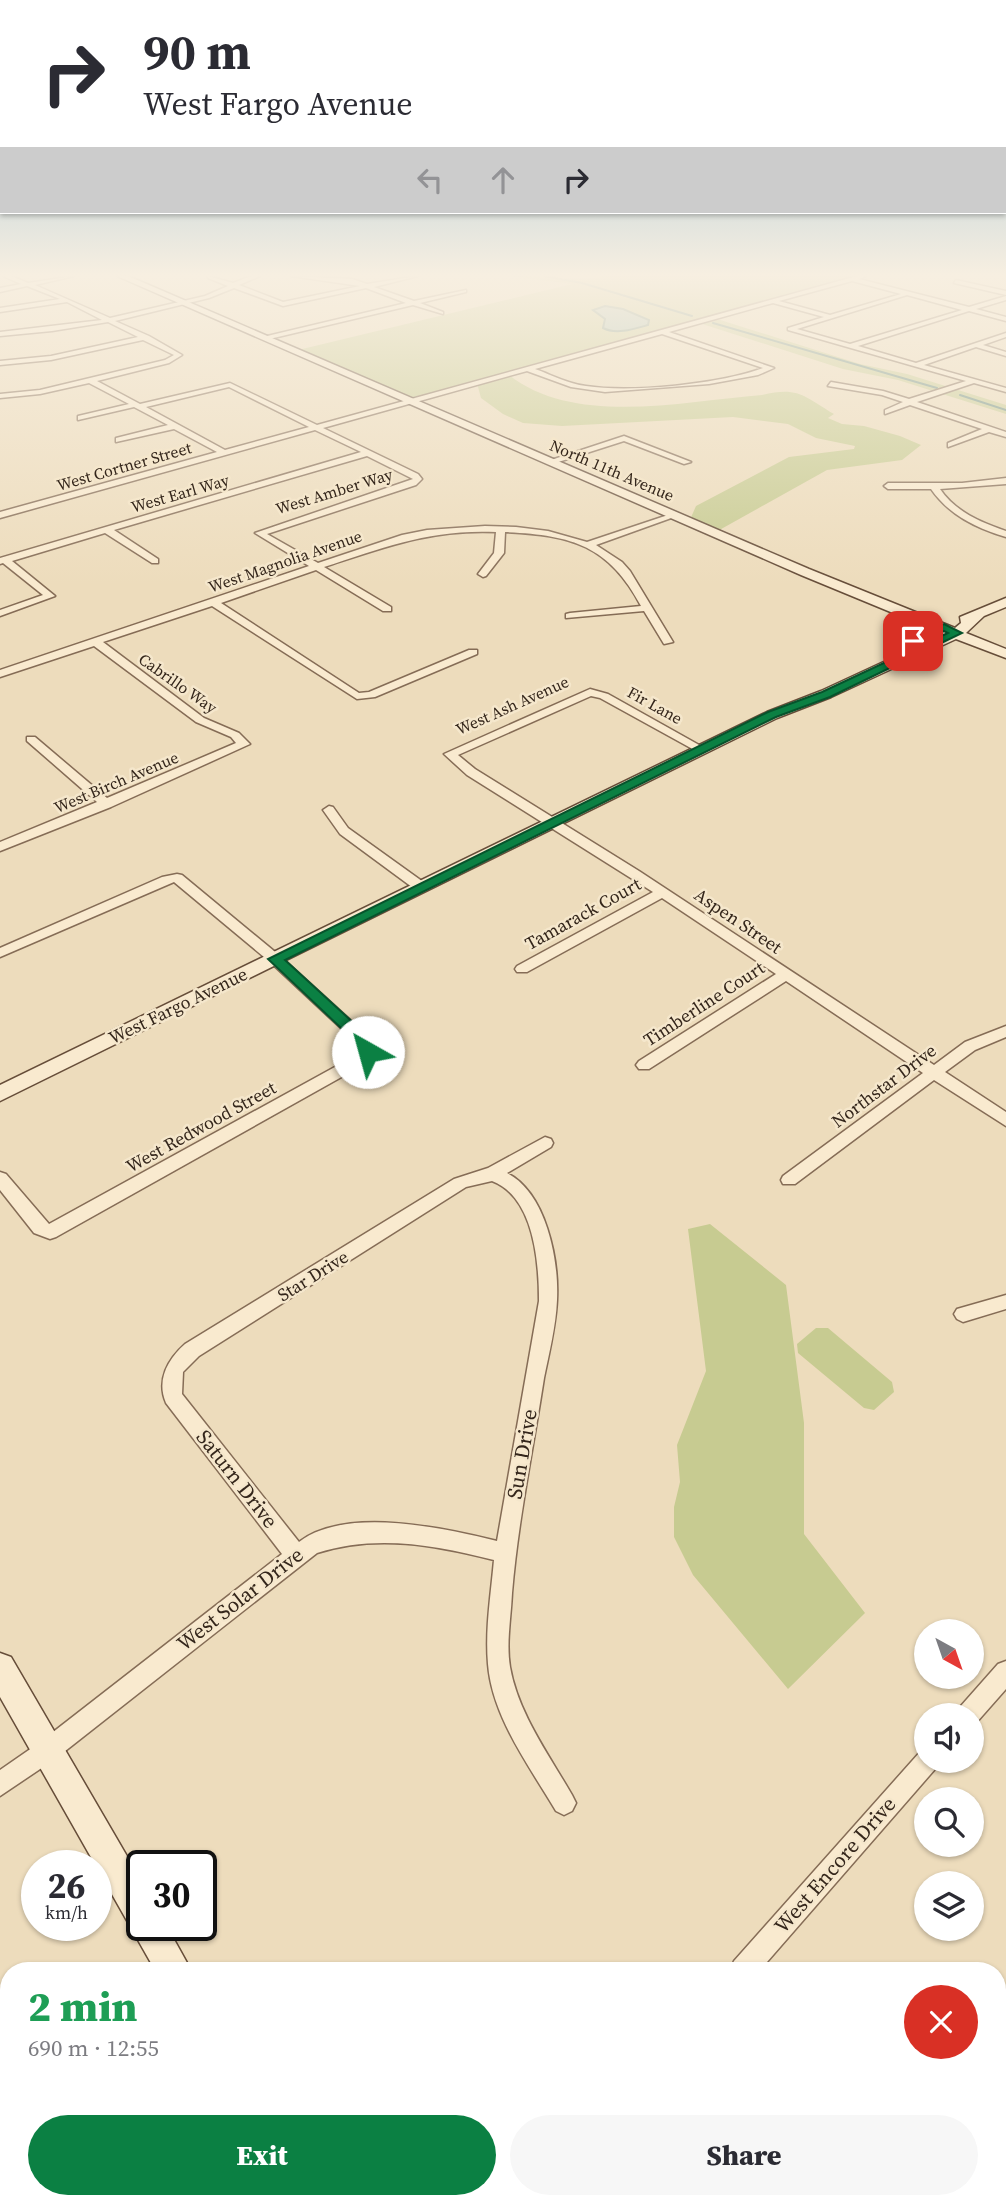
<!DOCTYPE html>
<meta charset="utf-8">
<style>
body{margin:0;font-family:"Source Serif 4",serif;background:#f7f7f7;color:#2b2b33;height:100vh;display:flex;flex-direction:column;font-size:26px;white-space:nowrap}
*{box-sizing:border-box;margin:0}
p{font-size:23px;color:#7c7c81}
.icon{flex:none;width:38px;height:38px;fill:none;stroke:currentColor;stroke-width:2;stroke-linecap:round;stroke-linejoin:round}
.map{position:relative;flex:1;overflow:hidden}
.side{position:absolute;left:0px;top:1962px;width:1006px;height:247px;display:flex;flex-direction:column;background:#fff;border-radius:28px 28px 0 0;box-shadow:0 2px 5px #0004}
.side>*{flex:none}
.hud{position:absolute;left:0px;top:0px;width:1006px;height:214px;box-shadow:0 2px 5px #0004;background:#fff;color:#2b2b33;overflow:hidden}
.needle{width:46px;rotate:140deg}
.buttons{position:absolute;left:914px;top:1619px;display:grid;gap:14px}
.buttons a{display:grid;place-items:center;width:70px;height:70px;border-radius:50%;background:#fff;box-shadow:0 2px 5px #0004;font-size:35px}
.speed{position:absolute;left:21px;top:1850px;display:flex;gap:14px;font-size:35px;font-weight:700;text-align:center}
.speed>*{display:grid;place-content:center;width:91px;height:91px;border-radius:50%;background:#fff;box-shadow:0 2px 5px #0004;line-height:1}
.speed small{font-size:18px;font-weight:400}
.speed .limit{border:4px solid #111;border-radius:10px;background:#fff;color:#111}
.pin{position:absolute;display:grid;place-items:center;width:60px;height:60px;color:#fff;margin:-30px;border-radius:14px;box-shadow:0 4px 10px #0006}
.me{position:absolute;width:77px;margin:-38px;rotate:322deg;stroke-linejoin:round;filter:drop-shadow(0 0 5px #0008)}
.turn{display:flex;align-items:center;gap:24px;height:147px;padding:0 28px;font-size:32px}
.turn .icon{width:91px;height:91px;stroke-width:2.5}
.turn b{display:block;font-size:49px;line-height:60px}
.lanes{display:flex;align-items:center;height:66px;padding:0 28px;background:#0003;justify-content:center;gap:35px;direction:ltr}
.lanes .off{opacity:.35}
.round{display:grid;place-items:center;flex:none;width:74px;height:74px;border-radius:37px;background:#f7f7f7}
.head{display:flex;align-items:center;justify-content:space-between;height:119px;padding:0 28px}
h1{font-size:42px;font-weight:800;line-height:52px;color:#1e9e55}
.primary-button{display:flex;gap:14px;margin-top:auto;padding:14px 28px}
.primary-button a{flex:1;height:80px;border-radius:42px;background:#0b8043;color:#fff;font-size:28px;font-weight:800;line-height:80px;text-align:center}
.primary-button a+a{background:#f7f7f7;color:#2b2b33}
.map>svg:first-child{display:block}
.green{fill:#c7cb91}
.water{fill:#a0beb4;stroke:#688c81;stroke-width:2}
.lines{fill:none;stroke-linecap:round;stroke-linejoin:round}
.stream{stroke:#688c81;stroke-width:2}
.street-casing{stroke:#856c56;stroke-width:3}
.secondary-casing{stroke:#664d39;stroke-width:3}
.street{fill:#f9eacf;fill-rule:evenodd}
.secondary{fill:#f9eacf;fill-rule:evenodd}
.route{fill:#0b8043;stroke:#07532c;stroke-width:2}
.labels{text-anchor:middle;stroke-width:5;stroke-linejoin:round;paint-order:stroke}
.far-street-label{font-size:16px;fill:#34261b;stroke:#f5e7cc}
.street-label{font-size:18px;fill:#34261b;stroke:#f5e7cc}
.near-street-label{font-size:21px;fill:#34261b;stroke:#f5e7cc}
</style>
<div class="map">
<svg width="1006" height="2207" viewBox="0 0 1006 2207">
<rect width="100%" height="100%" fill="#eddcbc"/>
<!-- green -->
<path class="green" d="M511,276C541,276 579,282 606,276H863L714,318L860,364L907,374L1006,405V414L898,380L843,369L696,322L509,375C575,427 684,401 762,395C798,386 804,396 834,414L828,418L842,424L864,426L900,436L921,445L902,460L827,470L714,533L689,522L696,506L789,457L854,449L855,446L816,438L788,424L733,417L562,426L523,423L503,414L481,398L477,383L410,402L294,351L572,284Z
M710,1224L786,1285L804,1423V1534L865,1613L788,1689L693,1575L674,1537V1507L680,1482L677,1445L706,1371L688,1229Z
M816,1328H828L892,1382L894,1392L874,1410L864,1408L798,1353L797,1344Z"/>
<!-- water -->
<path class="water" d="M605,306L623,309L649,320L648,325C634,329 616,335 603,328L605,319L593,310Z"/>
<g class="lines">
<!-- stream -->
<path class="stream" d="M544,276L582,283L692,316
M713,323L937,388
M960,395L1006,410"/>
<!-- street casing -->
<g class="street-casing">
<path id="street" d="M3,276H11L28,283L74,276L35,285L110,318L205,296L228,286L208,278V276L233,283L251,276H260L239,285L283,302L360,286L291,276L352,279L367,284L418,276L374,287L414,301L466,290V292L420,303L443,312V314L413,305L265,340L263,337L406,303L366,288L283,306L234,288L209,298L115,321L149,336L182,355L169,363L97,381L140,404L230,383L317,425L857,276H866L859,279L969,307L1006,296V300L976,309L1006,317V321L969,311L858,346L916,363L1006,333V337L983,345L1006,352V356L976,347L924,365L1006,388V392L974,383L917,402L1006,432V437L989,432L948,447V443L982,429L910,405L885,414V410L903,402L882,395L828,386L831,382L883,391L909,399L966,381L788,330V328L824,317L773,303L669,332L774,368L758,375L709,384L605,392L571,387L527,371L323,428L418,474L422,479L416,485L267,534L318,563L402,535L427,530L485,526L516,527L548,531L587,542L674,513V517L596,545L622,562L630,571L673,642L664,644L644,611L566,618V614L570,613L641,606C609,545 571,535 505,532L504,553L486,576L483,577L478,574L494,553L496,532C431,529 385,547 324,567L391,607V611H383L316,570L221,603L359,693L369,692L469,650H477V654L375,697L357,699L212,606L103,642L204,718L239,733L250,744L111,807L0,851V842L97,802L27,741V737H35L107,798L236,743L231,737L196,722L94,646L0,677V670L309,566L255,533L413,479L367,456L114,530L158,559V563H152L105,533L12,561L55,596L0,616V610L43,595L3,563L0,564V558L361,452L315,430L0,518V512L217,452L174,429L116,442V438L168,425L134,407L78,420V416L129,404L89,383L40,394L0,398V394L40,390L165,360L174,355L143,340L51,360L0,365V361L51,356L138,337L108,322L52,331L0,336V332L102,320L67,302L0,312V308L60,299L27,286L0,292V288L21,284ZM852,281L901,294L830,315L779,301ZM907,295L962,310L850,344L797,329ZM662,334L763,368C720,384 631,393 586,386C568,384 552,375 535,369ZM229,387L309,427L225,450L146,407Z
M956,280L1006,291V295L954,283Z
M624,436L691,462L684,464L624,441L552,464L545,462Z
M1006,478V484L940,489C956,512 980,522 1006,531V537C976,528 949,515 931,489H888L884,486L888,483H962Z
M590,689L608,694L708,750L702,753L698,752L600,698L591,696L458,755L475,769L639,871L934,1065L965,1042L1006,1026V1037L975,1050L945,1072L1006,1112V1126L934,1080L795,1184H783L781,1180L783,1176L923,1073L786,981L649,1069H639L636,1065L639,1061L776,974L662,898L527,972H517L515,969L517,966L653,892L467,775L444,754Z
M329,806L333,807L348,828L426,884V890H416L340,834L323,810Z
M177,874L182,875L280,956L370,1038L376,1052L363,1065L56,1237L50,1239L34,1233L0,1190V1172L6,1174L49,1224L353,1057L360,1051L358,1044L270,962L174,882L0,957V948L162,877Z
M545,1137L551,1139L553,1143L551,1147L507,1173C546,1193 559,1259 557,1300C556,1326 549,1353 544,1378C533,1450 518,1521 512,1593C511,1617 506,1643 510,1667C518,1713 549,1755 572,1795L576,1803L572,1811L564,1815L556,1811C530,1767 492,1717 488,1664C485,1629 491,1594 494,1560C435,1545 376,1534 317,1553L55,1759L0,1796V1770L39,1743L282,1554L166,1403C156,1380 168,1359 185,1344L454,1179L488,1168ZM492,1181C534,1197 539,1262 539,1301L497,1541C445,1528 345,1506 299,1542L182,1394L183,1372L199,1356L466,1187Z
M1006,1295V1309L963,1322L957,1319L954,1314L957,1309Z
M1006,1661V1689L976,1723L971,1725V1715H957L960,1707L998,1664Z
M926,1749V1760H940L936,1768L760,1970H730L734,1961L920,1752Z
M532,2200H563L560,2207H529Z"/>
</g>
<!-- secondary casing -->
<g class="secondary-casing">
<path id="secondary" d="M117,276H128L809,569L955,628L961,623L960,617L1006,598V607L984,616L966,633L1006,649V658L956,639L831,697L777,718L0,1101V1085L767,712L821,691L944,634L801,575Z
M0,1653L11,1657L142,1882V1925H166L191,1970H155L0,1697Z
M286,2200H325L328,2207H289Z"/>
</g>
<!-- street -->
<use href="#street" class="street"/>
<!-- secondary -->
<use href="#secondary" class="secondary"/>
</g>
<!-- sky -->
<linearGradient id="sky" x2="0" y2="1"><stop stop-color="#8bb8d3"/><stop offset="0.47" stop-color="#f7efe1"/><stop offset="1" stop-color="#f7efe1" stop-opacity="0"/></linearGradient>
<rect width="1006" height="585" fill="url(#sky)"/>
<!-- route -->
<path class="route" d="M944,624L962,633L830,697L776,717L285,960L370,1038L376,1052L374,1056H363L358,1044L268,959L768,712L822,692L948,633L944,631L913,645L908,641Z"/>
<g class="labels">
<!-- far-street labels -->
<g class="far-street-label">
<text transform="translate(124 466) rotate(-16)" y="6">West Cortner Street</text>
<text transform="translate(612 470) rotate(23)" y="6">North 11th Avenue</text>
<text transform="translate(334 491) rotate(-17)" y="6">West Amber Way</text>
<text transform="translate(180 493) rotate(-16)" y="6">West Earl Way</text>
<text transform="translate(285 561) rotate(-19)" y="6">West Magnolia Avenue</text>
<text transform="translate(178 683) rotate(35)" y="6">Cabrillo Way</text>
<text transform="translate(512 705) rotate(-24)" y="6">West Ash Avenue</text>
<text transform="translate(655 705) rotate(29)" y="6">Fir Lane</text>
<text transform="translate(116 782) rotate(-23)" y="6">West Birch Avenue</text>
</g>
<!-- street labels -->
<g class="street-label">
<text transform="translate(583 914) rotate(-29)" y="6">Tamarack Court</text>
<text transform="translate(738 921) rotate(34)" y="6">Aspen Street</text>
<text transform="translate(704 1004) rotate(-33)" y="6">Timberline Court</text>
<text transform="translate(178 1006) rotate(-26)" y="6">West Fargo Avenue</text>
<text transform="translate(884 1086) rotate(-37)" y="6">Northstar Drive</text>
<text transform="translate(201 1127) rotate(-29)" y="6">West Redwood Street</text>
<text transform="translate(313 1276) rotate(-32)" y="6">Star Drive</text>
</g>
<!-- near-street labels -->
<g class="near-street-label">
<text transform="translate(522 1454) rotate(-80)" y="7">Sun Drive</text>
<text transform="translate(237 1479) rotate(52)" y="7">Saturn Drive</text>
<text transform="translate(240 1599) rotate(-38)" y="7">West Solar Drive</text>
<text transform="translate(835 1865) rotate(-49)" y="7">West Encore Drive</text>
</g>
</g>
</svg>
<div class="buttons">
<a><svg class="needle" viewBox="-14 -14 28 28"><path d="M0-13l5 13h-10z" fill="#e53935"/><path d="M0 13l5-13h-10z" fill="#7c7c81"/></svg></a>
<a><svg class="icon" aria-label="sound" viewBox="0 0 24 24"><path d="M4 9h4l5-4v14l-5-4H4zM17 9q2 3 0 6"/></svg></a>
<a><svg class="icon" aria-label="search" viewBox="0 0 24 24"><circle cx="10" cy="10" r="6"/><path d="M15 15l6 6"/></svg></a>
<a><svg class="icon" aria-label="layers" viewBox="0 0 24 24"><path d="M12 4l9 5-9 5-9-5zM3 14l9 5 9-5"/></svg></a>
</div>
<div class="speed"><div>26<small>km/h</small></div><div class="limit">30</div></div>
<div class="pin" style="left:913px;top:641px;background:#d93025"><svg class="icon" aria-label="arrive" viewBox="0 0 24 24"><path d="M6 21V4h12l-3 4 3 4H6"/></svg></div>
<svg class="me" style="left:368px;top:1052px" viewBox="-20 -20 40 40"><circle r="19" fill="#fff"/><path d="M0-13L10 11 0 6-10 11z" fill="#0b8043"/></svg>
<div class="hud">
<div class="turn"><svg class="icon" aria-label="right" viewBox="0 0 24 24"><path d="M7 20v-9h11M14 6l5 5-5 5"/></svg><div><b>90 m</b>West Fargo Avenue</div></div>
<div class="lanes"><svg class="icon off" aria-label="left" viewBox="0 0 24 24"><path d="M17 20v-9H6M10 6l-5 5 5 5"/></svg><svg class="icon off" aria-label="ahead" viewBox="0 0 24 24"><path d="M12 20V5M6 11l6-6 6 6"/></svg><svg class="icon" aria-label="right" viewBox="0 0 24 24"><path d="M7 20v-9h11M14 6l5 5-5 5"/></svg></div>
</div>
<section class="side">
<div class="head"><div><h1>2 min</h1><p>690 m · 12:55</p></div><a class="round" style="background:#d93025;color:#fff"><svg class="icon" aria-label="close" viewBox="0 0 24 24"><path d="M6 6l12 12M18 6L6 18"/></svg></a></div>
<div class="primary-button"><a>Exit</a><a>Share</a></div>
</section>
</div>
